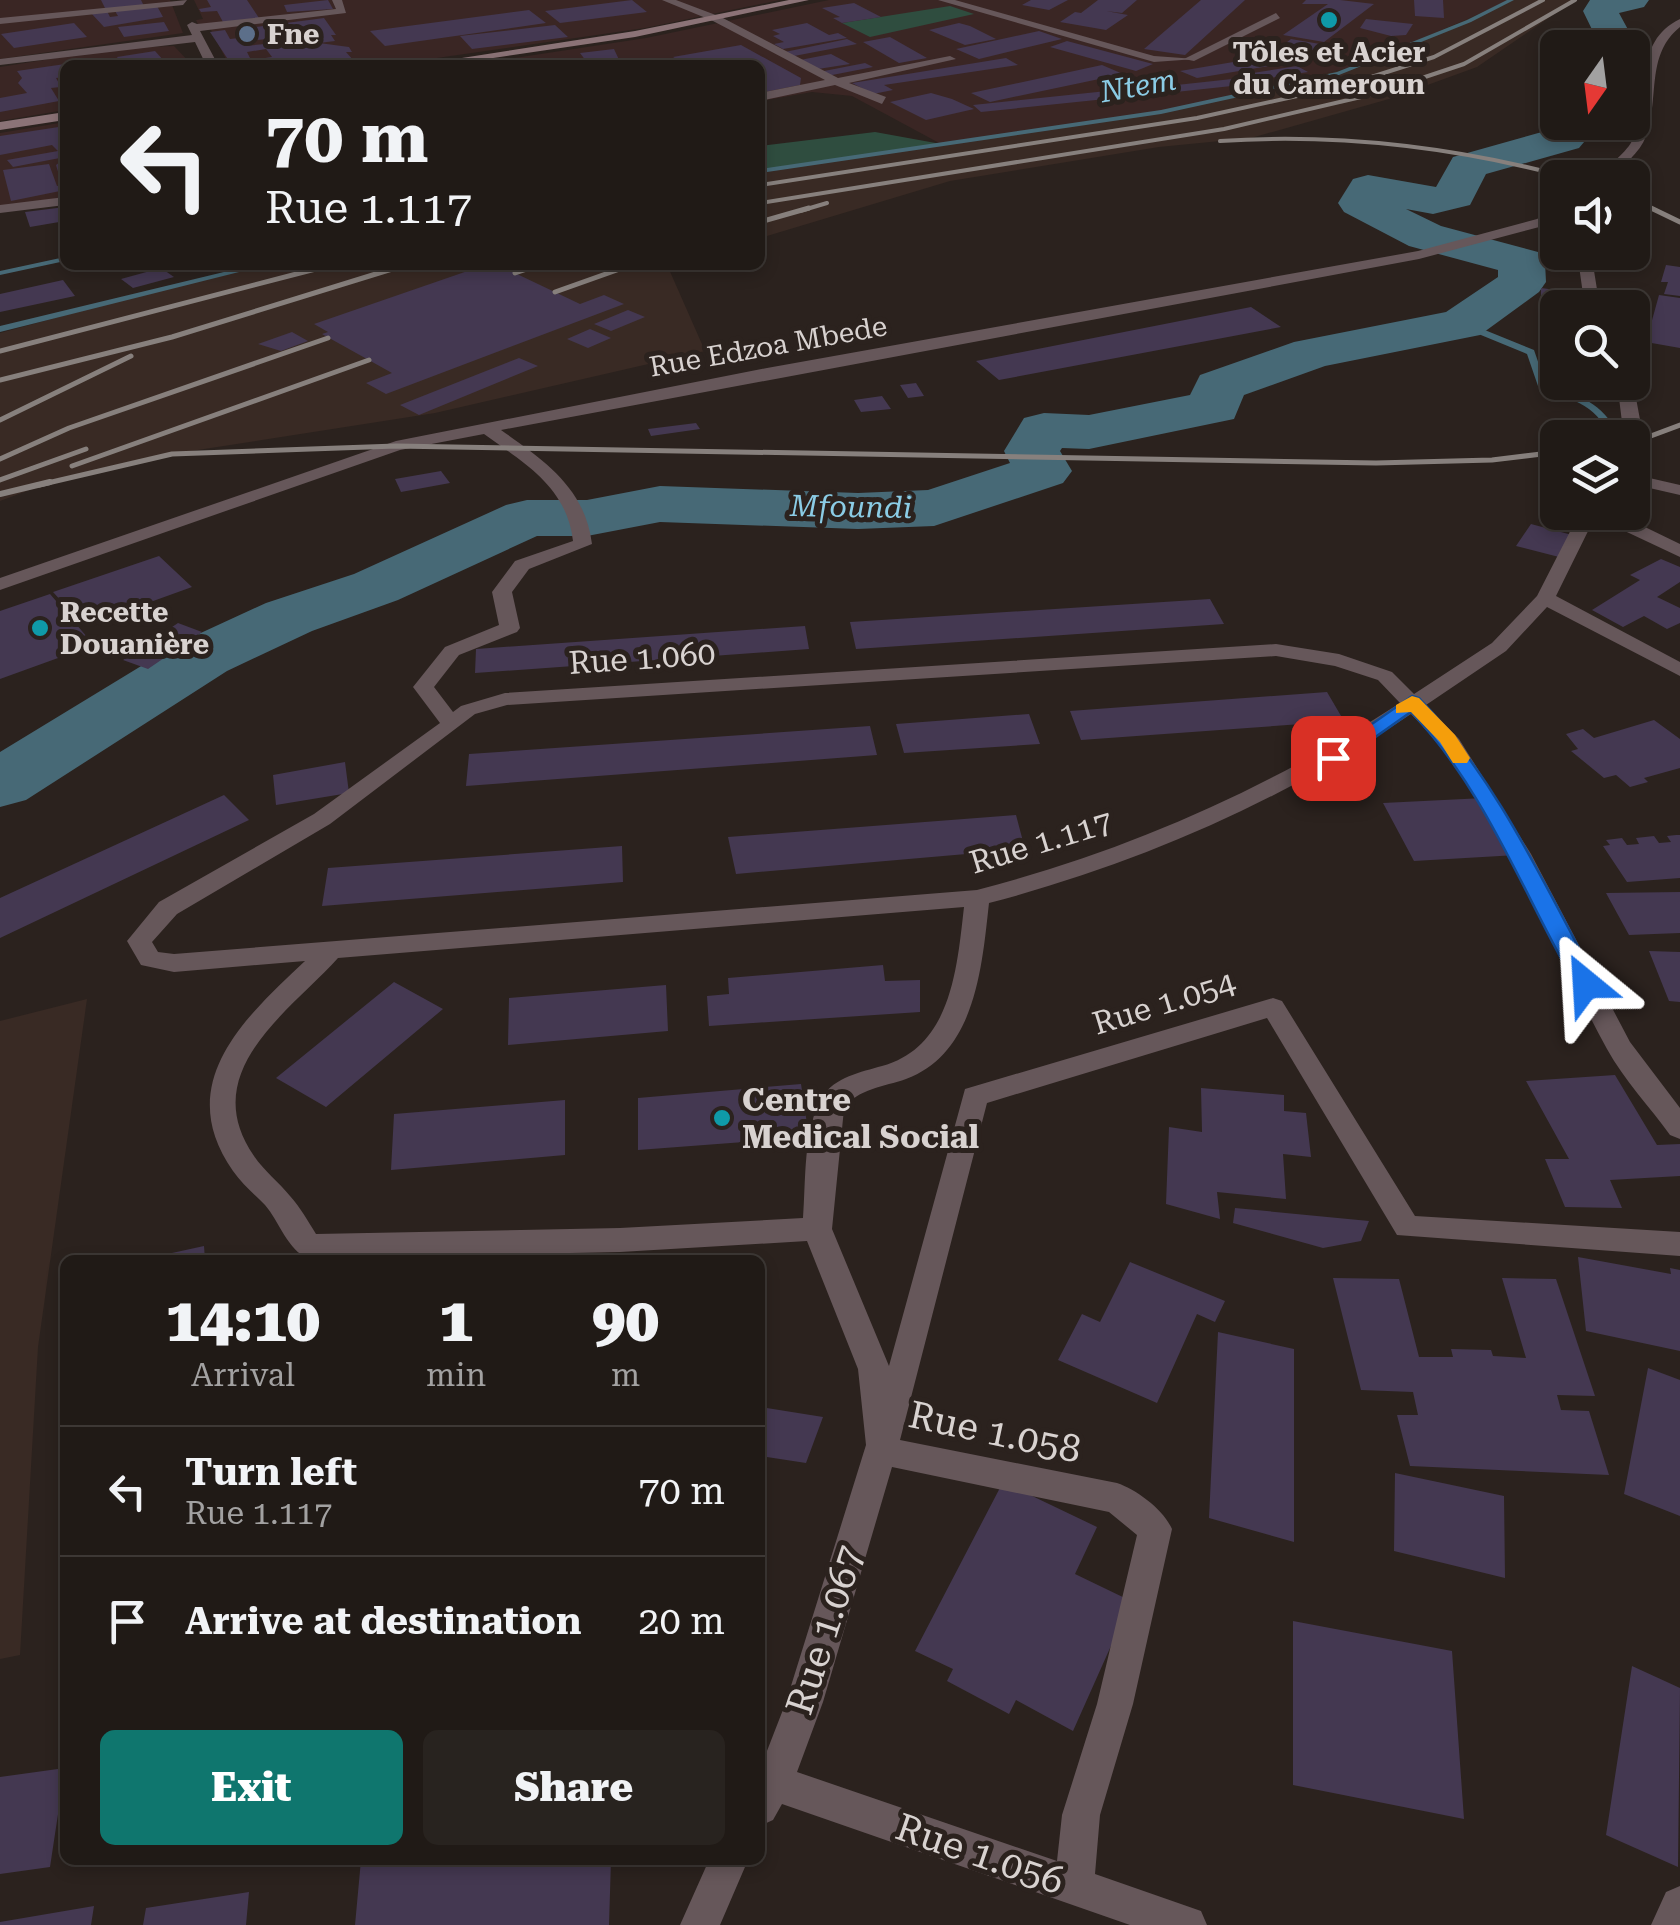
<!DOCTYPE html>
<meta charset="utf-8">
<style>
body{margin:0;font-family:"Roboto Serif",serif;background:#28231f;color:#f1f3f6;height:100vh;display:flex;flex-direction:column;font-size:38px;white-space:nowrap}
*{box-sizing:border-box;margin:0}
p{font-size:32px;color:#a2a1a1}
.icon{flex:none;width:55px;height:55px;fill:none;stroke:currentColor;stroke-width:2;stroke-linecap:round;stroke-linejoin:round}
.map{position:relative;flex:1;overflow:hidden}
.drawer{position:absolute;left:60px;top:1255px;width:705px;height:610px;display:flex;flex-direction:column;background:#201a16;border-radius:15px;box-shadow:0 5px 15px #0003,0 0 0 2px #3d3835}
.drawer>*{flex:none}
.guide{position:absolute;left:60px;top:60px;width:705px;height:210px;border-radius:15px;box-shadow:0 5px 15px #0003,0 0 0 2px #3d3835;background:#201a16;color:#f1f3f6;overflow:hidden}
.needle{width:65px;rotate:194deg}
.tools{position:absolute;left:1540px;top:30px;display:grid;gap:20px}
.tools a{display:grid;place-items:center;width:110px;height:110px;border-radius:15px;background:#201a16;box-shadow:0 5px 15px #0003,0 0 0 2px #3d3835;font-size:50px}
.pin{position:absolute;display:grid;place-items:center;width:85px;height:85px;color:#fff;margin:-42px;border-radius:20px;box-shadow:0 5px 15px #0006}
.me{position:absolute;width:110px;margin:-55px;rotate:333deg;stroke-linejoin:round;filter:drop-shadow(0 0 8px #0008)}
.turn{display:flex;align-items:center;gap:35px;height:210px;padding:0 40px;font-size:45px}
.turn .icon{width:130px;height:130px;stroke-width:2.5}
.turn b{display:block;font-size:70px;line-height:85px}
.eta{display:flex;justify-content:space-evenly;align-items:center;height:170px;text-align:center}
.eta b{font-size:60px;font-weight:800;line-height:70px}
.primary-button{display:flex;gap:20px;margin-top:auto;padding:20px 40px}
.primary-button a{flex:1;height:115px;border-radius:15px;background:#0f766e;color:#fff;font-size:40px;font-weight:800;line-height:115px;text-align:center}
.primary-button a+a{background:#28231f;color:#f1f3f6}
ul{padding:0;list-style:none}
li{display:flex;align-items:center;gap:30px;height:130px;padding:0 40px;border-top:2px solid #3d3835}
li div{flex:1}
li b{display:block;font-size:38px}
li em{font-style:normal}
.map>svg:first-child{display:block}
.commercial{fill:#3a2624}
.built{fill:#392a24}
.green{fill:#2f4d3f}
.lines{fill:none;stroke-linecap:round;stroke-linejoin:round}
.stream{fill:#476976;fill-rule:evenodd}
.river{fill:#476976;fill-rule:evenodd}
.building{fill:#443851}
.lane{fill:#66575a;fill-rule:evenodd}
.street{fill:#66575a;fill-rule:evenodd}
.secondary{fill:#8b7377;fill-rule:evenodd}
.rail-far2{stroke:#87807d;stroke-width:4}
.rail-far1{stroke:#87807d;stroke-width:5}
.rail{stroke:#87807d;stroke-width:6}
.route{fill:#1a73e8;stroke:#114b97;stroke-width:2.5}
.slow{fill:#f59e0b}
.culture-dot{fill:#0f9aa8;stroke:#2b221e;stroke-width:4}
.service-dot{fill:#5c6f8a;stroke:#2b221e;stroke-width:4}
.labels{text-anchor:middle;stroke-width:10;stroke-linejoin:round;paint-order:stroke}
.far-poi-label{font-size:28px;font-weight:bold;fill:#d8d2d0;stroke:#2b221e;text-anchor:start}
.far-street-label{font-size:28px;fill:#d8d2d0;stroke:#2b221e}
.far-water-label{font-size:30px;font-style:italic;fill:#8bcce5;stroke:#2b221e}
.street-label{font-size:32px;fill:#d8d2d0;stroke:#2b221e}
.poi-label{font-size:32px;font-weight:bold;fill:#d8d2d0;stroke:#2b221e;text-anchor:start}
.near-street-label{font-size:38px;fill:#d8d2d0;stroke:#2b221e}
</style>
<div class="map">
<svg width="1680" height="1925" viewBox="0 0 1680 1925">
<rect width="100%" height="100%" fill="#2b221e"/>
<!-- commercial -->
<path class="commercial" d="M0,0H170L183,33L0,59Z
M194,0H780L645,28L388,65H229L210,28L199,27L196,20L203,19Z
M829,0H1511L1362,65L1154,113L941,144L852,96L812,92L760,101V65H468L646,38Z
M174,46L192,65H65V110L0,121V67L119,48Z
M65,122V199L0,208V133Z"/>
<!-- built -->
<path class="built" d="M1511,0H1575L1477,67L1389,99L1251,138L1159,147L950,181L760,238V171L1154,113L1362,65Z
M251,265H671L668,267L705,351L435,413L172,454L46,484L0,501V333Z
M87,999L38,1347L20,1655L0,1659V1021Z"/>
<!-- green -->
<path class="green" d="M950,6L974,14L870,37L842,23Z
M875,132L941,144L760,171V146Z"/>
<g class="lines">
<!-- stream -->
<path class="stream" d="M1507,0H1514L1471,22L1339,75L1161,114L760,173V169L1161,110L1337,72L1467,20Z
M65,257V261L0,275V271Z
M253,265H267L0,332V326Z
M1459,322H1465L1534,350L1545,382C1583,400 1599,398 1621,438H1612C1592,400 1573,402 1538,386L1527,354L1459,326Z"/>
<!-- river -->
<path class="river" d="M1590,0H1649L1644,7L1619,13L1638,48L1633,56L1632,48H1601L1583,11Z
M1558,122H1601L1579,148L1486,174L1470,205L1433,214L1406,209L1441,226L1538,252L1545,262L1546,282L1539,292L1480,335L1325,366L1244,395L1234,419L1089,449L1062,448L1060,451L1072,471L1063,483L934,526L858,529L660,522L587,536H537L398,600L312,631L227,671L26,800L0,807V752L179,643L266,603L354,574L506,505L527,500H587L660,486L858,493L928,490L1010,463L1004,451L1024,418L1044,413L1089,415L1190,395L1200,375L1294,342L1446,312L1498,277V270L1409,246L1344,212L1338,203L1353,179L1368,175L1436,187L1453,157L1549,130Z"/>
</g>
<!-- building -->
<path class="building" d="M101,0H141L144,6L106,10Z
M207,0H247L259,18L223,22L217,11L201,12L199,9L211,7Z
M328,0L333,9L287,12L284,5Z
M632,0L647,12L560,23L545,11Z
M1031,0H1068L1049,10L1022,5Z
M1098,0H1137L1122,13L1106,11L1128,15L1106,30L1060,22L1075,12L1081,13Z
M1201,0H1245L1185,55L1144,49Z
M1306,0H1340L1374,4L1324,42L1283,35L1328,4H1302Z
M1414,0H1443L1444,18L1415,16Z
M854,3L881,17L842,23L833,18L840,17L822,8Z
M157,6L163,17L104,27L91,13L107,11L110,17L118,16L115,11Z
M529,10L546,23L385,46L370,31Z
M324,18L336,35H331L335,41L319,43L349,47L352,52H346L354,61L262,65L258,59L272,57L266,49L247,52L250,58L229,61L210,32L225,30L230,39L239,38L244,46L309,40L307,37L315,36L307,26L295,27L299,36L282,38L278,28H274L279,38L246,41L240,29Z
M1366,19L1413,24L1406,35L1391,36L1360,28Z
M164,22L169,31L124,37L118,27Z
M74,23L87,37L14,48L1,34Z
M807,23L829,35L838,33L847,38L783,49L774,44L784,42L773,36L780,34L772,30Z
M959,23L970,26L996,39L965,45L929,30Z
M555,25L568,37L472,49L460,36Z
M1039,31L1062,39L979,59L956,49Z
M890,37L927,58L899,63L863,42Z
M847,39L857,44L794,56L785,52Z
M1291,39L1320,44L1299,61L1269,56Z
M1067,41L1153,64L1136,71L1050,47Z
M741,45L801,78L800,85L760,93V65H686L673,57Z
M614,49L621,64L589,65L580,53Z
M155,51L165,62L122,65L117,57Z
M831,54L850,64L818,69L800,60Z
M1263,57L1293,62L1197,78L1180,71Z
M1006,58L1018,65L884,85L893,90L873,94L852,83Z
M865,63L873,67L827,76L819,72Z
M65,64V77L56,78L61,87L51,88L59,101L0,112V98L27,93L18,83L22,78L17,71Z
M1102,65L1123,74L990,102L971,93Z
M1297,66L1308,72L1258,80L1246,74Z
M1232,79L1241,85L1157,94L1149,88Z
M1145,87L1154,94L981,112L973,105Z
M931,93L952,99L974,109L926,120L890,102Z
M65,126V157L13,167L7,160L58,151L52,145L0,155V136Z
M65,158V190L11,201L3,170L49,164L57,186L62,185L56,165Z
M65,207V221L30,227L25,212Z
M485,265H498L580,304L604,295L624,304L386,394L366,383L392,373L322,334L328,332L314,324Z
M1666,265L1680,267V296L1664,294L1668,282H1661Z
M161,268L174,277L133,288L121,279Z
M63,280L75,296L0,312V294Z
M1541,288L1564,291L1563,301L1541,298Z
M1659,295L1680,298V348L1646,342Z
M1251,307L1281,327L999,380L976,361Z
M628,310L645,317L611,331L594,324Z
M590,329L611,338L588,348L567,339Z
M292,332L308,341L281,351L258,344Z
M519,358L538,366L419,415L400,405Z
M916,383L924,396L908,398L900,385Z
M882,396L891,409L861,412L854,400Z
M696,423L700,429L651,436L648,429Z
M441,471L450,483L401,492L395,479Z
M1531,524L1572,535L1559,557L1516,546Z
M159,556L192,587L84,626L53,592Z
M1661,559L1680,567V582L1657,597L1680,608V623L1667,629L1644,616L1623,627L1592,610L1640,580L1630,575Z
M50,594L94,645L0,679V611Z
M1210,599L1224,624L856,649L850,622Z
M178,623L202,632L148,669L123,660Z
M805,626L809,649L475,673L476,649Z
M1327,692L1344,721L1081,740L1070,711Z
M1029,714L1040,744L904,753L896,724Z
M1654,720L1680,739V768L1644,778L1648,782L1630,787L1616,775L1604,778L1571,751L1578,749L1566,734L1583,729L1594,738Z
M870,726L877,755L466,786L469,754Z
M345,762L349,793L276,805L273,775Z
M224,795L249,820L0,938V898Z
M1484,798L1517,855L1414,861L1383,803Z
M1016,815L1025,849L736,874L728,837Z
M1676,835H1680V878L1627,882L1603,846L1610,845L1606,840L1622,838L1627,845L1639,844L1636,838L1654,836L1659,843L1671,842L1667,836Z
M622,846L623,882L322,906L328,868Z
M1680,892V933L1629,935L1606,893Z
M1649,951L1680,952V1002L1669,1001Z
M883,965L885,981L920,980V1012L709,1026L707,996L729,994L728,978Z
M394,982L443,1009L326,1107L276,1078Z
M666,985L668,1031L508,1045L509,998Z
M1615,1075L1657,1145L1680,1144V1176L1610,1180L1622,1208L1565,1207L1545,1159H1569L1526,1081Z
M801,1084L809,1137L638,1150V1098Z
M1201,1088L1284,1095V1111L1306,1113L1311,1157L1283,1154L1286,1199L1217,1192L1220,1219L1166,1204L1169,1127L1202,1132Z
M565,1100V1155L391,1170L394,1114Z
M1235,1208L1369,1221L1361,1241L1323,1248L1233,1223Z
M204,1246L205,1260H149V1258Z
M1578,1257L1671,1274L1670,1268L1680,1270V1351L1586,1331Z
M1130,1262L1225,1301L1215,1322L1197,1314L1157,1403L1058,1360L1082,1314L1100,1322Z
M1333,1278L1399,1279L1419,1357H1453L1451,1349L1491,1350L1493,1356L1526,1358L1502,1278L1556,1279L1595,1396L1557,1395L1561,1410L1589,1411L1609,1475L1410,1466L1397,1415H1418L1413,1392L1361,1390Z
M1218,1332L1294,1349V1542L1209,1518Z
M1648,1368L1680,1380V1516L1624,1494Z
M760,1407L823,1417L806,1463L760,1456Z
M1395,1473L1504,1496L1505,1578L1394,1551Z
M1003,1482L1097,1527L1075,1574L1131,1601L1073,1731L1016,1700L1009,1714L947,1681L953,1669L915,1651Z
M1293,1621L1452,1651L1464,1819L1293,1785Z
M1632,1666L1680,1688L1678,1867L1606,1835Z
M65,1768L50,1867L0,1874V1777Z
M361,1860H611L609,1925H355Z
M249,1892L246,1925H143L146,1908Z
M94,1906L91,1925H0V1922Z"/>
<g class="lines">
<!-- lane -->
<path class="lane" d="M1276,13L1280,18L1194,61L1184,59Z"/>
<!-- street -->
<path class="street" d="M187,0L183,5L0,24V18Z
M332,0H342L346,13L200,31L218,65H206L195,42L0,65V59L192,35L187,25L192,22L197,24L336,9Z
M662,0H676L721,17L838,78L950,56L956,59L849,83L886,97L882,104L835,85L760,101V93L825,80L713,21Z
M938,0H955L1154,56L1196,59L1154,62Z
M1680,19V27C1645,55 1660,99 1646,136C1640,153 1623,165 1611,178H1597C1608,164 1627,154 1634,137C1651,96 1632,42 1680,19Z
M65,197V205L0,213V205Z
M1558,207V218L1547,225L1419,259L501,430C545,461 585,488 592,544L529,569L512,592L520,628L517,632L459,655L434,687L453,712L461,706L505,693L1276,644L1339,654L1392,672L1414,694L1492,643L1537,596L1580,512H1614L1680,544V557L1595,517L1556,596L1680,662V676L1547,607L1506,651L1426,705L1459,739L1531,854L1630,1042L1680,1108V1139L1670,1135C1650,1107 1624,1080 1607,1049C1548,942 1498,801 1411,714C1282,801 1139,864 989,903C982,966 976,1053 906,1079C884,1087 858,1088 844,1109L832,1229L889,1366L965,1089L1273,998L1282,1001L1415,1216L1680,1232V1256L1397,1235L1267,1018L987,1103L900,1440L1117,1483C1137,1490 1163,1509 1172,1529L1133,1704L1100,1815L1095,1874L1201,1911L1207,1925H1130L782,1804L773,1820L760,1826V1769L786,1702L866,1445L858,1369L807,1241L620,1252L308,1258C288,1251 279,1221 265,1205C254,1194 242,1184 233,1171C172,1084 244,1018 305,961L174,972L141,965L127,941L159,902L314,814L440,723L413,687L445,647L499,625L492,592L515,561L573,541C567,487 524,463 484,434L400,450L0,590V578L396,441L767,368L1418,251L1537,219ZM1276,656L1335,666L1378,680L1400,703C1270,788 1128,851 977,890L174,954L158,952L152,942L177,914L330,824L475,714L507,705ZM964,907C957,967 952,1047 882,1066C861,1072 835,1077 822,1097C803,1130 806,1181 803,1218L620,1228L316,1234C308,1221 300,1207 290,1196C279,1182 264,1171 254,1156C196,1072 289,1012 338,958ZM892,1467L1109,1512L1137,1535L1097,1704L1062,1815L1057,1861L797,1772L823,1702Z
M1577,252H1591L1600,308H1585Z
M1617,382H1633L1641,425L1638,442L1624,438Z
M1632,474L1680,485V495L1632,484Z
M709,1860H748L720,1925H680Z
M1680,1886V1925H1651L1666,1892Z"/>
<!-- secondary -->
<path class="secondary" d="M789,0H809L635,37L446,65H417L635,31Z
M65,112V120L0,130V122Z"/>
<!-- rail-far2 -->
<path class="rail-far2" d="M1220,141C1340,133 1455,147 1571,178
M760,185L1197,118L1343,86L1434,57L1543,0
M1632,199L1657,211
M760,203L1224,129L1374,94L1464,64L1575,0
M800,211L827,203"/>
<!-- rail-far1 -->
<path class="rail-far1" d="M1651,208L1680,222
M760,222L809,208
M515,273L539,265
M555,292L631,265
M0,351L331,265
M0,380L172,337L405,265
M0,420L131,356
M1632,443L1680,425
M0,459L69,428L328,338
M72,466L369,360
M0,480L86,449
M39,485L172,454L396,446L1376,463L1492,460L1558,452"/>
<!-- rail -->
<path class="rail" d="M0,494L50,482"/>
</g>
<!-- route -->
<path class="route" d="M1412,696L1419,698C1497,779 1545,886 1598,984L1595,989H1578C1524,896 1486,790 1411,712L1340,762H1326L1323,758Z"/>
<!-- slow -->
<path class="slow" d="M1412,696L1419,698L1455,735L1470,758L1467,763H1453L1440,742L1411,712L1396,713V705Z"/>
<!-- markers -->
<g class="culture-dot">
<circle cx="1329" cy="20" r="10"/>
<circle cx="40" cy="628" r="10"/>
<circle cx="722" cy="1118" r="10"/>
</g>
<circle class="service-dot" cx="247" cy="34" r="10"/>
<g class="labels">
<!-- far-poi labels -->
<g class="far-poi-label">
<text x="267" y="44">Fne</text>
<text x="1329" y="62" text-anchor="middle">Tôles et Acier<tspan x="1329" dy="32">du Cameroun</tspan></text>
<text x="60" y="622">Recette<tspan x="60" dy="32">Douanière</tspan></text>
</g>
<!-- far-street labels -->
<g class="far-street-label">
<text transform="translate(768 346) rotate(-10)" y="10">Rue Edzoa Mbede</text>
</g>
<!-- far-water labels -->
<g class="far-water-label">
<text transform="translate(1138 86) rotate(-10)" y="10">Ntem</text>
<text transform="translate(851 507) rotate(1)" y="10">Mfoundi</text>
</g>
<!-- street labels -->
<g class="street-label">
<text transform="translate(642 658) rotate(-4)" y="11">Rue 1.060</text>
<text transform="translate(1041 842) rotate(-17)" y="11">Rue 1.117</text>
<text transform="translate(1164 1003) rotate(-17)" y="11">Rue 1.054</text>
</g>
<!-- poi labels -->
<g class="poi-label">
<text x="742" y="1111">Centre<tspan x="742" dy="37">Medical Social</tspan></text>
</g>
<!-- near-street labels -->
<g class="near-street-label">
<text transform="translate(995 1432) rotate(12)" y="13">Rue 1.058</text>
<text transform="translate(825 1630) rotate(-72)" y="13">Rue 1.067</text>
<text transform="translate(980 1854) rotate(19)" y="13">Rue 1.056</text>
</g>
</g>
</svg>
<div class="tools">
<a><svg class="needle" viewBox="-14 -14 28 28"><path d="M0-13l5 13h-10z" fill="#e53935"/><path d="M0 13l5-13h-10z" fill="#a2a1a1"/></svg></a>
<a><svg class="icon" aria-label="sound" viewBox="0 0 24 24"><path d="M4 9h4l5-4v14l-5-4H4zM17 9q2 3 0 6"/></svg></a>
<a><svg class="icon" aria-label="search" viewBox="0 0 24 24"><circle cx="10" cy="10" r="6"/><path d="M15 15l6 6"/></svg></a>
<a><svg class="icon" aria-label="layers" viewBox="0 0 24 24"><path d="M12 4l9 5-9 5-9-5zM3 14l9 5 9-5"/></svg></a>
</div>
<div class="pin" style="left:1333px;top:758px;background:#d93025"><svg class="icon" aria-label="arrive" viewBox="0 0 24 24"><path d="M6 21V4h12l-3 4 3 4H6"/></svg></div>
<svg class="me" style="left:1586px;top:984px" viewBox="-20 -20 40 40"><path d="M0-17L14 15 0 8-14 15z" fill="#1a73e8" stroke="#fff" stroke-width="4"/></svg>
<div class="guide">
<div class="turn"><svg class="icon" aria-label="left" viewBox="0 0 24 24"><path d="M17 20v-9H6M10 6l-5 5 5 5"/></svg><div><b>70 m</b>Rue 1.117</div></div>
</div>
<section class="drawer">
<div class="eta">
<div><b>14:10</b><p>Arrival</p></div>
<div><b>1</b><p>min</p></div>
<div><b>90</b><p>m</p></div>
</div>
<ul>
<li><svg class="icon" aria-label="left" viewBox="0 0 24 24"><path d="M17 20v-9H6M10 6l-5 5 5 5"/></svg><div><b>Turn left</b><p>Rue 1.117</p></div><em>70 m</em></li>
<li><svg class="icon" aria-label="arrive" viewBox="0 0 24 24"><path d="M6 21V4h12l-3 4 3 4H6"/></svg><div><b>Arrive at destination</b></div><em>20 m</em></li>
</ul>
<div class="primary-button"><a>Exit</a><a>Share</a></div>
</section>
</div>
